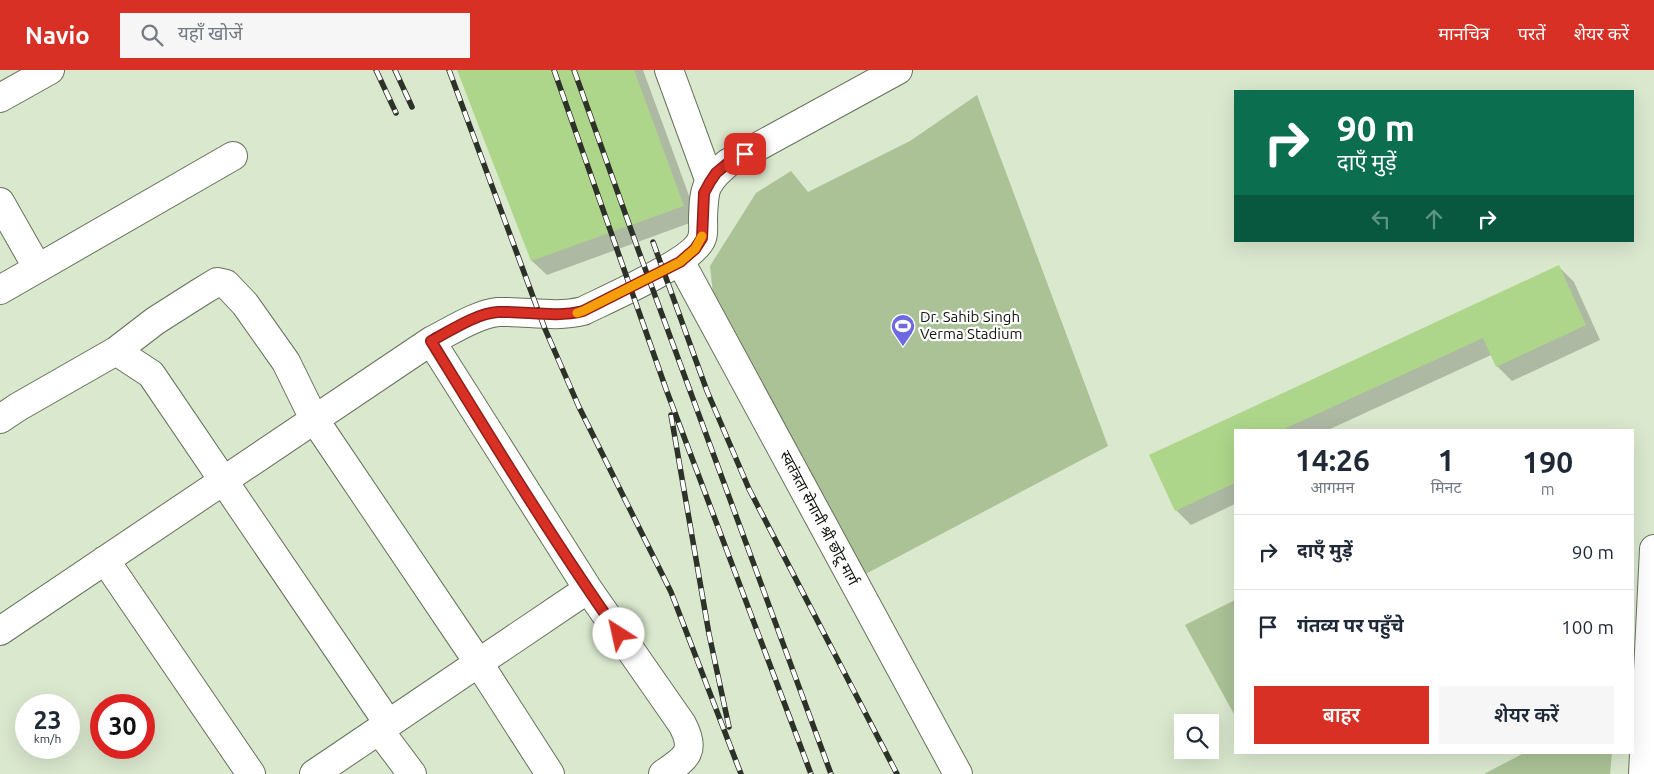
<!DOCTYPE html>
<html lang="hi">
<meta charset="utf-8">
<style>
body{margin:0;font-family:Ubuntu,"Noto Sans Devanagari",sans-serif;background:#f6f6f7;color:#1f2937;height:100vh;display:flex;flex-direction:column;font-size:19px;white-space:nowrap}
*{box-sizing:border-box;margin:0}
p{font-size:16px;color:#747a83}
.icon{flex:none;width:28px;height:28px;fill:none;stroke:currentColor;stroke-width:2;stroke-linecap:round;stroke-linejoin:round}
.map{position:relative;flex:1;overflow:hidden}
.drawer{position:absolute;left:1234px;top:359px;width:400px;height:325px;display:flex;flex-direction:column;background:#fff;border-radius:0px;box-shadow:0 5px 20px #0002}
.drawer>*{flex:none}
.banner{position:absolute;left:1234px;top:20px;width:400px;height:152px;border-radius:0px;box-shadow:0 5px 20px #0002;background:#0b6e4f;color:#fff;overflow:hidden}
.buttons{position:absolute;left:1174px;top:644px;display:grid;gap:10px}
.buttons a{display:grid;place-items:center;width:45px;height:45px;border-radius:0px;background:#fff;box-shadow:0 5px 20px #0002;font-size:25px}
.speed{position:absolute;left:15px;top:624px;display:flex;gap:10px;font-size:25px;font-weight:700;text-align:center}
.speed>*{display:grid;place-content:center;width:65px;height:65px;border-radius:50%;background:#fff;box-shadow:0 5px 20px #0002;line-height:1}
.speed small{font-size:12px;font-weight:400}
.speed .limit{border:8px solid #d22;background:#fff;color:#111}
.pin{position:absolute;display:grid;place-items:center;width:42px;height:42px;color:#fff;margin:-21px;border-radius:10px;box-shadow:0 2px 8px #0006}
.me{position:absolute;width:55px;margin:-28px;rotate:325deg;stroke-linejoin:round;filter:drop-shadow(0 0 4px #0008)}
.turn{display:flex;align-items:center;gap:18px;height:105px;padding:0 20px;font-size:22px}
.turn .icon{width:65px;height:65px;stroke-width:2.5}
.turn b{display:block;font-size:35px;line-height:42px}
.lanes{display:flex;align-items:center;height:48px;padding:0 20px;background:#0003;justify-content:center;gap:25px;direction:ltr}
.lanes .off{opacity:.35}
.eta{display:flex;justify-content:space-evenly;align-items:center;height:85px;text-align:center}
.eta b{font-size:30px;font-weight:600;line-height:35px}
.primary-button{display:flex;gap:10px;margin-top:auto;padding:10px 20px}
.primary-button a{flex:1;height:58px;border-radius:0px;background:#d93025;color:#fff;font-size:20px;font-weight:600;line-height:58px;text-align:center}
.primary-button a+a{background:#f6f6f7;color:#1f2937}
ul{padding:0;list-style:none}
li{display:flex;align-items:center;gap:15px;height:75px;padding:0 20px;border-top:1px solid #e0e1e3}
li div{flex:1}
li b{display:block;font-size:19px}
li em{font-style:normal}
header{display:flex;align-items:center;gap:30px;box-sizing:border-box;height:70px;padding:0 25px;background:#d93025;color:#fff}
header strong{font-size:24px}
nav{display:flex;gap:28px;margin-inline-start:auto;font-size:18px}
.search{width:350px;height:45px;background:#f6f6f7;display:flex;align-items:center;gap:12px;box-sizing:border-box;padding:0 18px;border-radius:0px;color:#747a83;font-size:19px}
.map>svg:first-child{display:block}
.green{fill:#aac296}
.shadow{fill:#0003}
.building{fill:#aed68b}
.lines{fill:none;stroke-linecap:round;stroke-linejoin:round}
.minor-casing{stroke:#66725b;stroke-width:30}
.minor{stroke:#fff;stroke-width:28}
.rail-casing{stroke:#2c3227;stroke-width:5.5}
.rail{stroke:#fff;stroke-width:4;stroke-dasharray:11;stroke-linecap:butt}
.route-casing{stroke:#8d1f18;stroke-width:12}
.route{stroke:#d93025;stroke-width:9}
.slow{stroke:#f59e0b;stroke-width:9}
.labels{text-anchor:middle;stroke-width:4.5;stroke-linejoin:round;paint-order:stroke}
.poi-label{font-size:15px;fill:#10150c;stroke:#fff;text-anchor:start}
.street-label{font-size:15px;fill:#10150c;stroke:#fff}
</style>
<header>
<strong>Navio</strong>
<div class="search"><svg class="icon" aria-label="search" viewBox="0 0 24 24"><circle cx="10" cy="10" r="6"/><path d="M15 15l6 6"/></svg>यहाँ खोजें</div>
<nav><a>मानचित्र</a><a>परतें</a><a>शेयर करें</a></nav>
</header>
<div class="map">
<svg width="1654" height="704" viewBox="0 0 1654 704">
<rect width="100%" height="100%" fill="#dae8ce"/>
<!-- green -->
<path class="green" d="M977,25L1108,376L858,508L714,233L710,196L756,123L791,101L808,122L910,71Z
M1235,530V646L1185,555Z
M1526,682L1612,683L1610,704H1484Z"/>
<!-- shadow -->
<path class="shadow" d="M459,0H643L698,150L547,205L532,191Z
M1559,197L1574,212L1600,270L1512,311L1497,296L1491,285L1328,360H1235V434L1191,455L1176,440L1150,385Z"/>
<!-- building -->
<path class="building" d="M457,0H634L684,136L531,191Z
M1559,195L1586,255L1496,297L1483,268L1282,360H1235V413L1175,441L1149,385Z"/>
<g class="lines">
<!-- minor casing -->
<g class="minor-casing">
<path id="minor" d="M669,0L710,112
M0,28L50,0
M0,132L37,197
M680,191L958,704
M0,220L233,86
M116,281L151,304L388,653
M0,349L18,337L116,281L155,251L199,223L217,212L226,214L245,234L286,292L314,349L478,592L550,704
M105,490L251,704
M588,519L682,654C697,682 686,688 663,704
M0,561L431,271C451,261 477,244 498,242C527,241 555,248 583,241C607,229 695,191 702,168C704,162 703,154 703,149C704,119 704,113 728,93L898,0
M379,660L412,704
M314,704L588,519L431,271
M1643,704L1654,479"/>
</g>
<!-- minor -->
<use href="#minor" class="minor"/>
<!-- rail casing -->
<g class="rail-casing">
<path id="rail" d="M376,0L396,43
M395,0L412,37
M449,0L545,259L579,337L671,522L741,704
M554,0L666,319L811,704
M574,0L639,182L831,704
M653,172L707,321L749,419L897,704
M671,345L709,564L729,657"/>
</g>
<!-- rail -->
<use href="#rail" class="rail"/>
</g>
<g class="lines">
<!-- route casing -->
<g class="route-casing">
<path id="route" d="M619,564C552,469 492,370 431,271C450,261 477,243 498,242C527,241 555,248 583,241L680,192L695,179L702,168L704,123L710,112L716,103L728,93L745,84"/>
</g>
<!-- route -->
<use href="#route" class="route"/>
<!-- slow -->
<path class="slow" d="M577,243L583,241L680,192L695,179L702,166"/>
</g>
<!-- icons -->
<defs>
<g id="stadium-pin" transform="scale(1.25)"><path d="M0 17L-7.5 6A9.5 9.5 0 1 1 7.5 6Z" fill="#6e68e2" stroke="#fff"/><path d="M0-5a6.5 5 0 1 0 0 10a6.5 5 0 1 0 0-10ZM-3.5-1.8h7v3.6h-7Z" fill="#fff"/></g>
</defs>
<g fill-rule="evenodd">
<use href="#stadium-pin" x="903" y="256"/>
</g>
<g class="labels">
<!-- poi labels -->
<g class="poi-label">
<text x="920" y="252">Dr. Sahib Singh<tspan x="920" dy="17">Verma Stadium</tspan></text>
</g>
<!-- street labels -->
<g class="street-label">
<text transform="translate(819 448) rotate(62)" y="5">स्वतंत्रता सेनानी श्री छोटू मार्ग</text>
</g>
</g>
</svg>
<div class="buttons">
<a><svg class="icon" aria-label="search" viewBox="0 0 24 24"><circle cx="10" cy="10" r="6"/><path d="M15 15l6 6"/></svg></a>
</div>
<div class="speed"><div>23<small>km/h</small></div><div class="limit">30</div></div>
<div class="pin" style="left:745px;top:84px;background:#d93025"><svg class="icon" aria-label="arrive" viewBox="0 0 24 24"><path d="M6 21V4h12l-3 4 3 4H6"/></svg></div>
<svg class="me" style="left:619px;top:564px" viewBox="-20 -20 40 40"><circle r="19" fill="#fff"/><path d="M0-13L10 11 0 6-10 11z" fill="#d93025"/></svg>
<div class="banner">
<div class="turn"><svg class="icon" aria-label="right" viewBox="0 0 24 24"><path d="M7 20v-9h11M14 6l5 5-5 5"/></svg><div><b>90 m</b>दाएँ मुड़ें</div></div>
<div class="lanes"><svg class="icon off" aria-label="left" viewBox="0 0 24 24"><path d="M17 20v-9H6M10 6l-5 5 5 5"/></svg><svg class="icon off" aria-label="ahead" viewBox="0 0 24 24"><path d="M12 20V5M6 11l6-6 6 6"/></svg><svg class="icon" aria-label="right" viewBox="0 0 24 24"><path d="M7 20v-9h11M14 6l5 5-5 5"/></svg></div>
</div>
<section class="drawer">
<div class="eta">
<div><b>14:26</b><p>आगमन</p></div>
<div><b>1</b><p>मिनट</p></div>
<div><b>190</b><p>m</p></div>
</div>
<ul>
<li><svg class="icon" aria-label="right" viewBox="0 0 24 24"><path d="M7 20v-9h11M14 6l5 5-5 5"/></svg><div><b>दाएँ मुड़ें</b></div><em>90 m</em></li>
<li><svg class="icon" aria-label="arrive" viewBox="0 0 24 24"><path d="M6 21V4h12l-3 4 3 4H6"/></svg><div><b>गंतव्य पर पहुँचे</b></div><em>100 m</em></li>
</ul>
<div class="primary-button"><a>बाहर</a><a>शेयर करें</a></div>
</section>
</div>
